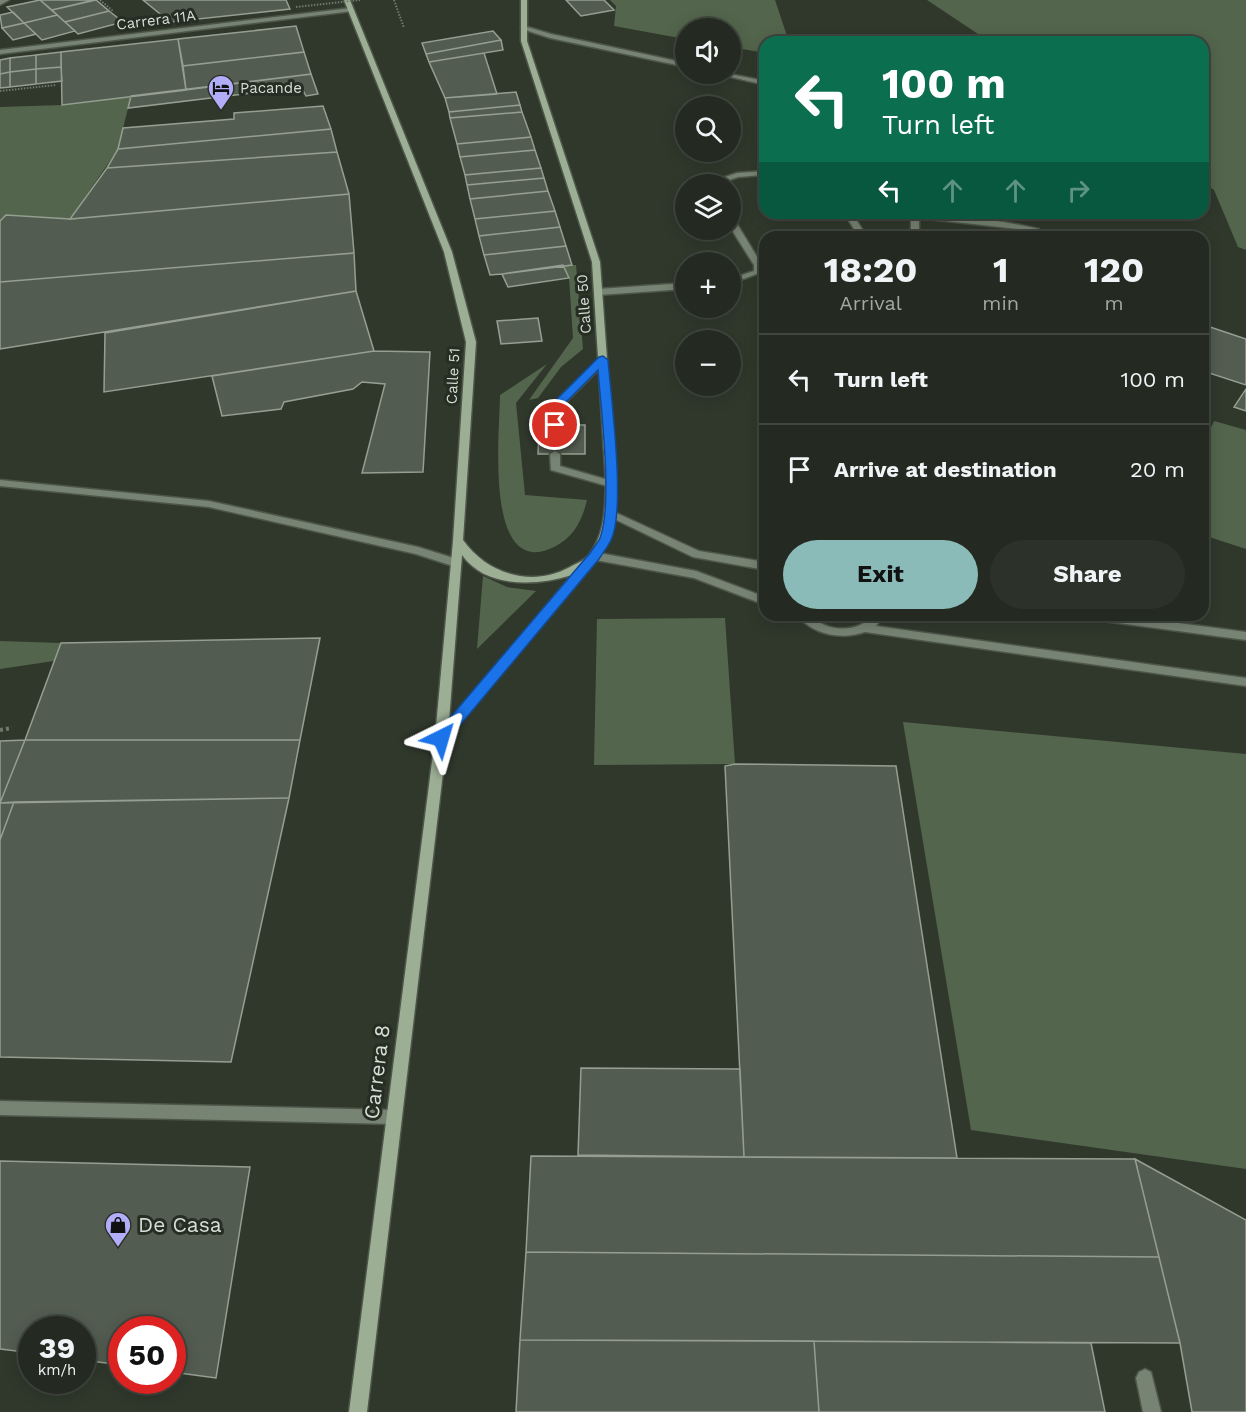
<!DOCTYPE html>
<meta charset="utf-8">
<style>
body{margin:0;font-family:"Work Sans",sans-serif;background:#2c322a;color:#f1f3f6;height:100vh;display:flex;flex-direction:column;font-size:22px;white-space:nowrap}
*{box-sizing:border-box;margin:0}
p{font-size:20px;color:#a3a7a5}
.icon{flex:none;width:33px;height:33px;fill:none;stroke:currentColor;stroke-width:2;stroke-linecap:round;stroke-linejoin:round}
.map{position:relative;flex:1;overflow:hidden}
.side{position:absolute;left:759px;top:231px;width:450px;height:390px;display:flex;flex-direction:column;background:#242a21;border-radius:18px;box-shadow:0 3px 15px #0003,0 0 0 2px #41463f}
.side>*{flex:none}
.hud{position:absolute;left:759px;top:36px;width:450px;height:183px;border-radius:18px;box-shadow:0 3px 15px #0003,0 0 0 2px #41463f;background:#0b6e4f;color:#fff;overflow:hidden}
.controls{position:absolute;left:675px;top:18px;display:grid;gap:12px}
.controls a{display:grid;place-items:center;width:66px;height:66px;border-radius:50%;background:#242a21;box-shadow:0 3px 15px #0003,0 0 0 2px #41463f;font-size:30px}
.speed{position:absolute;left:18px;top:1316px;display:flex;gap:12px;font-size:30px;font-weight:700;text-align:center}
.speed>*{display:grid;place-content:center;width:78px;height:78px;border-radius:50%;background:#242a21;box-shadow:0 3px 15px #0003,0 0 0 2px #41463f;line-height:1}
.speed small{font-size:15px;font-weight:400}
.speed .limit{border:9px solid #d22;background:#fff;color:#111}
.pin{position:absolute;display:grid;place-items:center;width:51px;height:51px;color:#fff;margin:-26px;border:3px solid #fff;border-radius:50%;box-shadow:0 2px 6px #0007}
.me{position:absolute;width:66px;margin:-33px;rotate:40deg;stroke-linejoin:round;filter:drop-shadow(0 0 4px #0008)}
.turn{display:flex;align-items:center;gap:21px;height:126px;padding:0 24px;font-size:27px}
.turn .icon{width:78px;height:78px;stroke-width:2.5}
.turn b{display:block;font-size:42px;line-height:51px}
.lanes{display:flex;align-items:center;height:57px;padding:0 24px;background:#0003;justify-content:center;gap:30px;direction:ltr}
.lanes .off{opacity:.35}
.eta{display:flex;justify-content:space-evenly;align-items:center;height:102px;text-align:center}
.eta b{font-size:36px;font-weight:700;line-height:42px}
.primary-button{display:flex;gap:12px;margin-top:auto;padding:12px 24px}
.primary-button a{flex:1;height:69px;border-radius:36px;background:#8bbbb9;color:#111;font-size:24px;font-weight:700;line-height:69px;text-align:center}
.primary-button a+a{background:#2c322a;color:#f1f3f6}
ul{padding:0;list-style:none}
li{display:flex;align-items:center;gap:18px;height:90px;padding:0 24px;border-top:2px solid #41463f}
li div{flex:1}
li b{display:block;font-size:22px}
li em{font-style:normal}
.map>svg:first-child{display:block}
.green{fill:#53654c}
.building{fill:#535c50;stroke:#959f91;stroke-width:1.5}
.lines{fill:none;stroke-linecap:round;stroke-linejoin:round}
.service-casing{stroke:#4e564a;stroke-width:3}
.tertiary-casing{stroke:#4e564a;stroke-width:3}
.secondary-casing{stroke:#4e564a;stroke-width:3}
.path-far1{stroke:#71796e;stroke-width:2;stroke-dasharray:1.5 1.5;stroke-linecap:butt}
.path{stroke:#71796e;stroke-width:4;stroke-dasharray:3 3;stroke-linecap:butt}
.service{fill:#778373;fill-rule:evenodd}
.tertiary{fill:#778373;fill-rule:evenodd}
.secondary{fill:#9caf95;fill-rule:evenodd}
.path-bridge{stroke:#71796e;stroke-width:2;stroke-dasharray:1.5 1.5;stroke-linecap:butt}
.route{fill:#1a73e8;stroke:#114b97;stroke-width:1.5}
.labels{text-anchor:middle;stroke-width:6;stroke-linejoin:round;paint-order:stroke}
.far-street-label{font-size:15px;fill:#d7ddd5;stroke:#262e23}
.far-poi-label{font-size:15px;fill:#d7ddd5;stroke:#262e23;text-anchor:start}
.near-street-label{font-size:21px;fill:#d7ddd5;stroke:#262e23}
.near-poi-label{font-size:21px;fill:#d7ddd5;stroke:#262e23;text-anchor:start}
</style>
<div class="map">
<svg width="1246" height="1412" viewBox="0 0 1246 1412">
<rect width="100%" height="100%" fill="#30382c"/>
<!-- green -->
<path class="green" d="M610,0H775L789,42H765V53L731,47L730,28H686L685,39L614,26L616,6Z
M927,0H1246V250L1238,247L1214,190L1203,182V42H990Z
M131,96L118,149L70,219L6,215L0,221V107L62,105Z
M563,265H576L583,349L561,367L538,398L529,400L573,338L569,278Z
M547,364L516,403L525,495L587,500C582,521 574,537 554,547C483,582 500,430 500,395Z
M1214,421L1246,430V549L1203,535V445Z
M483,576L507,587L536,591L477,649Z
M725,618L735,764L594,765L597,619Z
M0,641L61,643L54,661L0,669Z
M903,722L1246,754V1169L971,1130Z"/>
<!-- building -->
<path class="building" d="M40,0H94L52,10Z
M40,0L57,15L24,23L7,7Z
M96,0L109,11L65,22L52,10Z
M143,0H286L290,9L170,22Z
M566,0H604L614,10L581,16Z
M109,11L123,22L78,34L65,22Z
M13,12L24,23L2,28L0,15Z
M57,15L75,31L42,40L24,23Z
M24,23L36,34L13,40L2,28Z
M296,26L304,52L183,66L178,39Z
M493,31L501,40L426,54L422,43Z
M178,39L186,90L62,105L61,52Z
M501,40L503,50L429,62L426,54Z
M61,52V67L36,69V55Z
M304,52L311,74L186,90L183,66Z
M484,53L497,94L445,98L429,62Z
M36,55V69L10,72V58Z
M10,58V72L0,74V60Z
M61,67L62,81L36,84V69Z
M36,69V84L10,87V72Z
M10,72V87L0,88V74Z
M311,74L318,94L306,96L301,87L128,108L131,96Z
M516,92L520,105L449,112L445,98Z
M520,105L522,112L450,118L449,112Z
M323,106L331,129L118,149L123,128L234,119V113Z
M522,112L531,137L457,144L450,118Z
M331,129L337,152L107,168L118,149Z
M531,137L535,150L460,157L457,144Z
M535,150L541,168L465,175L460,157Z
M337,152L349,194L70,219L107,168Z
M541,168L544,178L467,185L465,175Z
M544,178L548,191L470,199L467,185Z
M548,191L555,211L475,219L470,199Z
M349,194L354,253L0,282V221L6,215L70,219Z
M555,211L560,227L479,236L475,219Z
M560,227L566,246L484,255L479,236Z
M566,246L572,265L502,274L490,275L484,255Z
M354,253L356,291L0,349V282Z
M563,265L569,278L508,287L502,274Z
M356,291L374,351L104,392L105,333Z
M538,318L542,341L501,344L497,321Z
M1210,327L1246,339V385L1203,371V337Z
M374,351L430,352L423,472L362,473L385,384L362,382L353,389L284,402L281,409L222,416L212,376Z
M1246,389V411L1234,407Z
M539,425H585V454H538Z
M320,638L300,740H25L61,643Z
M25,740L0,803V741Z
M25,740H300L289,798L0,803Z
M735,764L896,766L957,1158L744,1157L725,766Z
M289,798L231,1062L0,1057V840L14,802Z
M14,802L0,840V803Z
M581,1068L740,1069L744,1157L578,1155Z
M531,1156L1135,1159L1159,1257L526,1252Z
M1135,1159L1246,1220V1412H1192L1180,1343Z
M0,1161L250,1167L216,1378L172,1372V1329H122V1365L82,1360V1329H32V1353L0,1349Z
M526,1252L1159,1257L1180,1343L520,1340Z
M520,1340L814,1341L819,1412H516Z
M814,1341L1091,1343L1105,1412H819Z"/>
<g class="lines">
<!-- service casing -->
<g class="service-casing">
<path id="service" d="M524,26L551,34L686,63V67L550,38L522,29L521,28Z
M718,74H730L765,81V85Z
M765,171V175L738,177L719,184H711L710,182L737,173Z
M844,213H852L867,237H859Z
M898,213C943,213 995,219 1039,229L1041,237H1033L1032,233L1018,229L919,218V237H911V217Z
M730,217L734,219L762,265V272L730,284V279L754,271V265L730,227Z
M686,283V289L598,295L594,292L598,289Z
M603,357L606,358V362L560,408L558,427H552V405L600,358Z
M555,451L560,454V466L615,482L616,484L611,487L551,470L550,454Z
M0,480L209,501L418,547L460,560L461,563L456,567L416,554L209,507L0,486Z
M610,510L699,551L765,562V570L693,557L606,515L605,513Z
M594,552L696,571L765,597V605L694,578L590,559L589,556Z
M797,615C802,615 808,614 812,616C814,617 816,620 819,622C834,632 862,631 872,615H884L876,626L1246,678V686L865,632C841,640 813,635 797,615Z
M1082,615H1118L1246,632V640L1088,619Z
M1145,1369L1151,1372L1161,1412H1143L1136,1378L1139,1372Z"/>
</g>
<!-- tertiary casing -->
<g class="tertiary-casing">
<path id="tertiary" d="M0,0H9L0,5Z
M351,8L353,9V11L0,54V50Z
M0,1101L394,1110L399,1112L402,1117L399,1122L394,1124L0,1115Z"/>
</g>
<!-- secondary casing -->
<g class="secondary-casing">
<path id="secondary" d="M344,0H350L452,252L476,342L463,540C487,574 532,588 570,567C577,563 584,561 589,555C605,534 605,509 606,484L592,262L521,41V0H527V41L600,262L616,484L612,529L598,559L447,739L367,1412H349L435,738L453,541L466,342L444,252ZM462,555C486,589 537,586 572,575L449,721Z"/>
</g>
<!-- path-far1 -->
<path class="path-far1" d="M100,0L113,11
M394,0L404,28
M0,91L56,85"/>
<!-- path -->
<path class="path" d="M0,730L12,728"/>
<!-- service -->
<use href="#service" class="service"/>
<!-- tertiary -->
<use href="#tertiary" class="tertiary"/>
<!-- secondary -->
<use href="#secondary" class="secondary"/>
<!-- path-bridge -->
<path class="path-bridge" d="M296,7L360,0"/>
</g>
<!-- route -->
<path class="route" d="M603,356L608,360C611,397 626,510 611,540C608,546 603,553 599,559L446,742H436L434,738L436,734L590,553C593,548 598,543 600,538C613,504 601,409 598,370L561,407L559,428L555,429L549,425L550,406L599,357Z"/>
<!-- icons -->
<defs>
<g id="hotel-pin" transform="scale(1.35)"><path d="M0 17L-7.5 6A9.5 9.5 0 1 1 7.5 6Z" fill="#b2adf9" stroke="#262e23"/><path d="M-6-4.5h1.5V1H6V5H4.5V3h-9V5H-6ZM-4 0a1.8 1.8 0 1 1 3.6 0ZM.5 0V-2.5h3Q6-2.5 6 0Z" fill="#111"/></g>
<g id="shop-pin" transform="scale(1.35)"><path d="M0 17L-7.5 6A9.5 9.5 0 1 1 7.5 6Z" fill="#b2adf9" stroke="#262e23"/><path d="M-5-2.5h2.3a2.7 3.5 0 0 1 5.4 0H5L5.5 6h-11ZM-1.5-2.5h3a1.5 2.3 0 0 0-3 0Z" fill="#111"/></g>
</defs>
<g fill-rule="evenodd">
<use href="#hotel-pin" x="221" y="88"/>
<use href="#shop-pin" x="118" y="1225"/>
</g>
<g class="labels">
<!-- far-street labels -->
<g class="far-street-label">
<text transform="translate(156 20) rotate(-7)" y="5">Carrera 11A</text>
<text transform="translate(584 304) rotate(-94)" y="5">Calle 50</text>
<text transform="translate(453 376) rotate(-87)" y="5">Calle 51</text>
</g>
<!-- far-poi labels -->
<g class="far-poi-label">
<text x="240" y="93">Pacande</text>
</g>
<!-- near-street labels -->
<g class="near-street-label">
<text transform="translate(377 1072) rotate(-83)" y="7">Carrera 8</text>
</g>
<!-- near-poi labels -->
<g class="near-poi-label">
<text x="138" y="1232">De Casa</text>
</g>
</g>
</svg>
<div class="controls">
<a><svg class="icon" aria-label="sound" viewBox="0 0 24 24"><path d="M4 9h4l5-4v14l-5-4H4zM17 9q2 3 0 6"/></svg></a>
<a><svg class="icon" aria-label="search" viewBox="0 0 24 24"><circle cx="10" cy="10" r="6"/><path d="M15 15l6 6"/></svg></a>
<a><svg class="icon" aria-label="layers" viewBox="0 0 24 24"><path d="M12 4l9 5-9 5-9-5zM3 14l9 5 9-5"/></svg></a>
<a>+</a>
<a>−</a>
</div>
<div class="speed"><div>39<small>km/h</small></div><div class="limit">50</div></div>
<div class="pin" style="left:555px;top:425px;background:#d93025"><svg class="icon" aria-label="arrive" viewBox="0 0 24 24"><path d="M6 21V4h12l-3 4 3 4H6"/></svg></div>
<svg class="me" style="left:441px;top:738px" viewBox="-20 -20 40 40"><path d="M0-17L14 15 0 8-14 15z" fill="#1a73e8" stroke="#fff" stroke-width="4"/></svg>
<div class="hud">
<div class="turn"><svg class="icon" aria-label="left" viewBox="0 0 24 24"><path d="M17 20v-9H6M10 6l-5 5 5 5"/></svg><div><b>100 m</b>Turn left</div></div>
<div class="lanes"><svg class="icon" aria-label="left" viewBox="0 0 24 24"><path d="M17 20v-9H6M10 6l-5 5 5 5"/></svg><svg class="icon off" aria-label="ahead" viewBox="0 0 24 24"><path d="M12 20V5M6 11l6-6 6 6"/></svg><svg class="icon off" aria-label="ahead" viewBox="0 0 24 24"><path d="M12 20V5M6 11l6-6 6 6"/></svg><svg class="icon off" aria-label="right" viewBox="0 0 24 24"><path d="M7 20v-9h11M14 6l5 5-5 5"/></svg></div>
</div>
<section class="side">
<div class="eta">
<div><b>18:20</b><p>Arrival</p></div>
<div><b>1</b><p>min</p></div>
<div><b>120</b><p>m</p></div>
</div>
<ul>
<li><svg class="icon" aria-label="left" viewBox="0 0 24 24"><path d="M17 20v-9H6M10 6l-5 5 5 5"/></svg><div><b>Turn left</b></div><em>100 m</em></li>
<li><svg class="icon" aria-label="arrive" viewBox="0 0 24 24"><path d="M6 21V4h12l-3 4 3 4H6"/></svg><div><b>Arrive at destination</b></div><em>20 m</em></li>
</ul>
<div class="primary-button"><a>Exit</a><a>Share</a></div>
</section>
</div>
